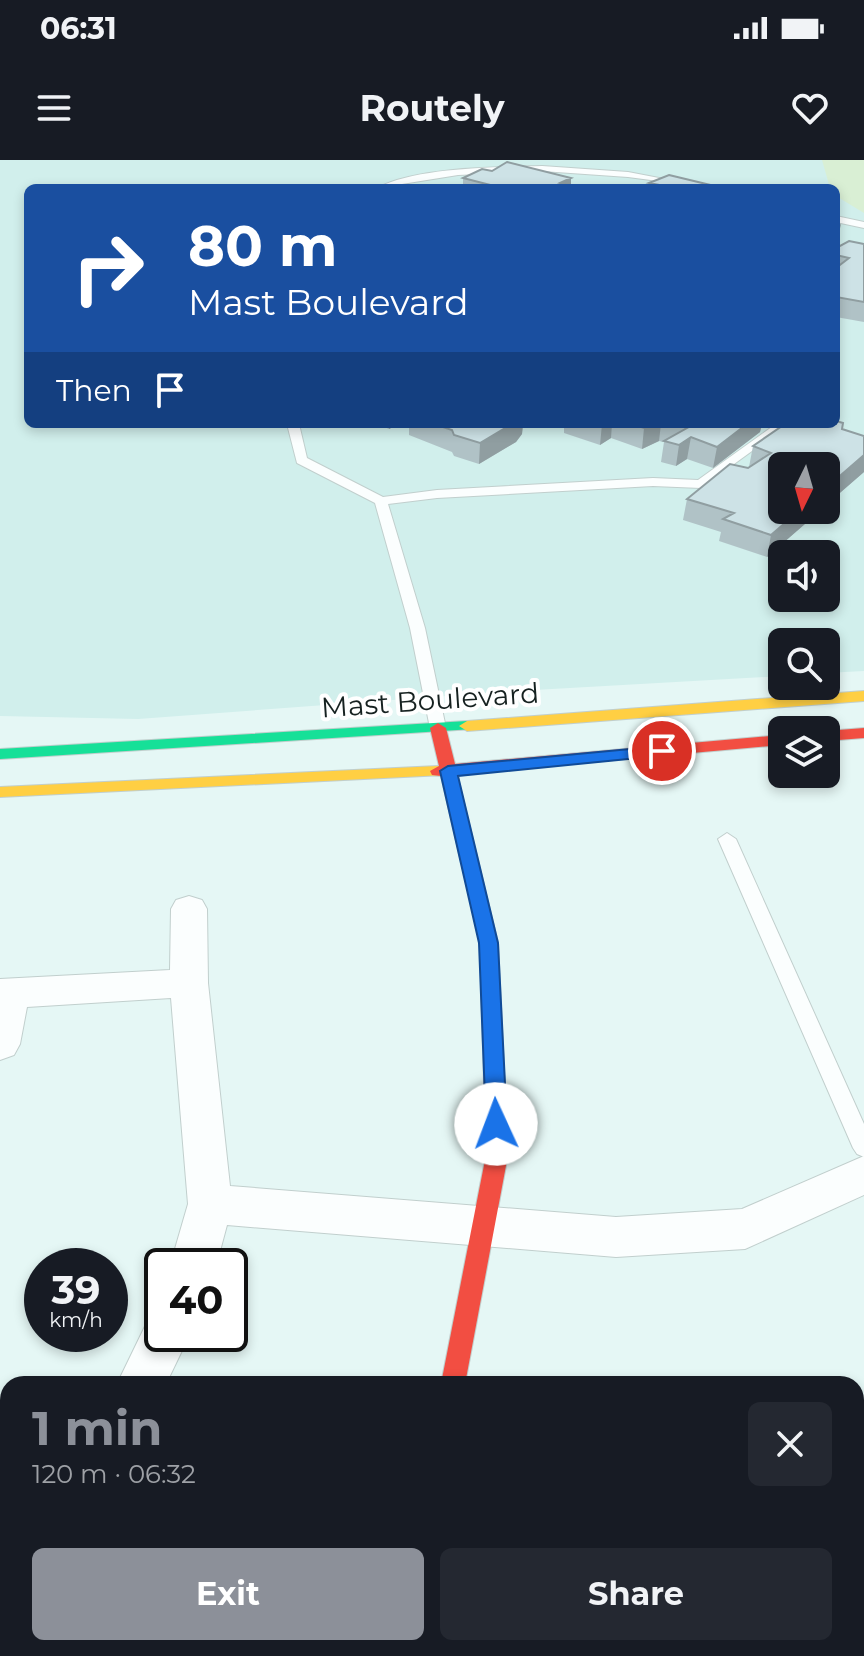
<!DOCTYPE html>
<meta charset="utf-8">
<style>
body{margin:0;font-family:Montserrat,sans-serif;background:#242831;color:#f1f3f6;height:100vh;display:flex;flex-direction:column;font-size:30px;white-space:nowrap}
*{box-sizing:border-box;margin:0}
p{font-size:26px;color:#9ea1a6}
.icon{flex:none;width:44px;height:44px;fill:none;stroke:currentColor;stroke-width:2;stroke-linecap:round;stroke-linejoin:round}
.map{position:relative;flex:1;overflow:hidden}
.details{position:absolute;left:0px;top:1216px;width:864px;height:280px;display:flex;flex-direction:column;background:#171b24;border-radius:24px 24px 0 0;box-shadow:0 4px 12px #0003}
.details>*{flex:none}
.guide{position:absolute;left:24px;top:24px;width:816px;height:244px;border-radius:12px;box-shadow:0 4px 12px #0003;background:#1a4fa0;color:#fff;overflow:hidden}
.needle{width:52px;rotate:185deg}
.fabs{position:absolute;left:768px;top:292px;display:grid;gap:16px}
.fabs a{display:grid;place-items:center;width:72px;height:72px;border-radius:12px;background:#171b24;box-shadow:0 4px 12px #0003;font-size:40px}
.speed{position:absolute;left:24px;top:1088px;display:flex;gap:16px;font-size:40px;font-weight:700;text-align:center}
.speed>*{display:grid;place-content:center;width:104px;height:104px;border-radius:50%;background:#171b24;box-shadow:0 4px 12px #0003;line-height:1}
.speed small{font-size:20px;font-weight:400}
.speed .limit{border:4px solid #111;border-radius:12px;background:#fff;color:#111}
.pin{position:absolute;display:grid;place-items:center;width:68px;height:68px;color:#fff;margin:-34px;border:4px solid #fff;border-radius:50%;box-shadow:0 2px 8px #0007}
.me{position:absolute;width:88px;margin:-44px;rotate:358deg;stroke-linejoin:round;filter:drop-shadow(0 0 6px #0008)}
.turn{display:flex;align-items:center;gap:28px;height:168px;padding:0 32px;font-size:36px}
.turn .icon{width:104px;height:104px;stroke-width:2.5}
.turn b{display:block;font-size:56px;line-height:68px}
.then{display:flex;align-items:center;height:76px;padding:0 32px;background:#0003;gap:16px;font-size:30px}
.round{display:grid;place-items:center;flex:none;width:84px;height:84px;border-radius:12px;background:#242831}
.overview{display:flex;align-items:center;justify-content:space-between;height:136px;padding:0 32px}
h1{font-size:48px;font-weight:700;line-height:60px;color:#8c9099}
.action{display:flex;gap:16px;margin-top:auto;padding:16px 32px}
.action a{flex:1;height:92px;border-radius:12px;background:#8c9099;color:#fff;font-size:32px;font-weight:700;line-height:92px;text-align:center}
.action a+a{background:#242831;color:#f1f3f6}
.status{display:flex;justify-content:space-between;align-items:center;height:56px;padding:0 40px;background:#171b24;direction:ltr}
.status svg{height:22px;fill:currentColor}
header{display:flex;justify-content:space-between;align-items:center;height:104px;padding:0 32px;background:#171b24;font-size:36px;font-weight:700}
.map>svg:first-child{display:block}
.built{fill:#d1efec;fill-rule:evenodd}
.green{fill:#d9efd4}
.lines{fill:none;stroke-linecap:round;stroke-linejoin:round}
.lane-casing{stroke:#c1cfcd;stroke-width:2}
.street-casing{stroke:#c1cfcd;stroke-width:2}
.fast-casing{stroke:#c1cfcd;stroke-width:2}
.slow-casing{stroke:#c1cfcd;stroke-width:2}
.jam-casing{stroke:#c1cfcd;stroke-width:2}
.lane{fill:#fbfefe;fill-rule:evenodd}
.street{fill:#fbfefe;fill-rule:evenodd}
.fast{fill:#16e098;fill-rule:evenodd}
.slow{fill:#ffcf43;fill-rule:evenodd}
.jam{fill:#f24e42;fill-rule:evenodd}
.wall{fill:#b0c2c6}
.shaded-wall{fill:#909ea1}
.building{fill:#cde2e6;stroke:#909ea1;stroke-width:2}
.route{fill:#1a73e8;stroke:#114b97;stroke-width:2}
.labels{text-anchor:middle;stroke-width:8;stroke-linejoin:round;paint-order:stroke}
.street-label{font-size:28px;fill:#162120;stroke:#fff}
</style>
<div class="status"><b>06:31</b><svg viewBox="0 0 49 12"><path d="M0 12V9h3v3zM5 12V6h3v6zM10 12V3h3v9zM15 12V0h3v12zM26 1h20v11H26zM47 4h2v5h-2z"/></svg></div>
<header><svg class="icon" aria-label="menu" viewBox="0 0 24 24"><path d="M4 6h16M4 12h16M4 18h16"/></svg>Routely<svg class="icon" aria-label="heart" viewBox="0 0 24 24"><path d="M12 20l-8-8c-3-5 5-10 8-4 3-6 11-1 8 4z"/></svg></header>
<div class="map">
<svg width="864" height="1496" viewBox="0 0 864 1496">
<rect width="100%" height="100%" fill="#e5f7f5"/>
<!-- built -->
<path class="built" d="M0,0H864V511L826,513V482H782V516L501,532L138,559L0,556ZM28,28H836V264H28ZM782,306H826V350H782ZM782,394H826V438H782Z"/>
<!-- green -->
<path class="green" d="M822,0H864V53L836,36V28H830Z
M864,1427V1496H745L759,1488H856V1431Z"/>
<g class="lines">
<!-- lane casing -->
<g class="lane-casing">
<path id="lane" d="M542,6L628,12L711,28L628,17L542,11L458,15L377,28C416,7 497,7 542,6Z
M836,56L864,62V68L836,62Z
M287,264H299L307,298L383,337L437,330L653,318L698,320L776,264H789L701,328L653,326L437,338L388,344L425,468L446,568L438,573L430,568L410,468L375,343L297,303Z
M727,673L736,679L864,964V997L857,994L853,988L718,679Z"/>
</g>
<!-- street casing -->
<g class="street-casing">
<path id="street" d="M189,736L202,740L207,749L208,823L230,1026L616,1057L742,1049L864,996V1035L745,1089L616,1097L227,1065L216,1106H170L188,1044L171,838L27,847L20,884L14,895L0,900V819L170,810L171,749L176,740Z
M162,1153V1174H190L166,1224H117L149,1158Z
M8,1376V1435L0,1438V1380Z"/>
</g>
<!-- fast casing -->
<g class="fast-casing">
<path id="fast" d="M467,561L475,566L473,569L0,599V589Z
M352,1488H381L378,1496H349Z"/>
</g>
<!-- slow casing -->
<g class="slow-casing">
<path id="slow" d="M864,531V541L467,571L459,566L467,561Z
M438,606L444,607L446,611L444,615L0,637V627Z"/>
</g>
<!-- jam casing -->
<g class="jam-casing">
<path id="jam" d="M438,563L446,568L455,604L782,575V585L457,614L498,783L508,995L465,1224H441L486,995L480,783L441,616L432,615L430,611L439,606L430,568Z
M864,568V578L826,581V571Z"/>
</g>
<!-- lane -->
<use href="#lane" class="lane"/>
<!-- street -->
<use href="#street" class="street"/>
<!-- fast -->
<use href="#fast" class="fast"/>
<!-- slow -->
<use href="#slow" class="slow"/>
<!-- jam -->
<use href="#jam" class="jam"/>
</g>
<!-- wall -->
<path class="wall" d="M492,11L571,18V26L580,28H463V18Z
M864,84V162L836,157V88Z
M378,264H399L389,269Z
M401,264H523L522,274L516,282L479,304L454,296L452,292L409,275V267Z
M564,264H762L760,272L713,308L687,299L676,306L661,302L664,282L659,281L642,289L611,278L600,285L564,273Z
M842,269L864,312L826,345V306L782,350H821L767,397L719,381L721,372L683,360L687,339L749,307L753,286Z"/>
<!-- shaded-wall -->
<path class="shaded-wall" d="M571,18V28L560,23Z
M841,64L837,82H836V67Z
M389,264H399L389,269Z
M512,264H523L522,274L516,282L479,304L480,283Z
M602,264H612L611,278L600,285Z
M653,264H661L659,281L642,289L644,268Z
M747,264H762L760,272L713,308L717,287Z
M691,277L687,299L676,306L679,285Z
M864,295V312L826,345V328Z
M800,350H821L767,397L771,375Z"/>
<!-- building -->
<path class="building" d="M507,2L571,18L560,23L580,28H502L463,18L482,9L492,11Z
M669,15L723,28H653L659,25L649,23Z
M849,81L864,84V142L836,137V108L849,98L836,95V88Z
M836,261L843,263L842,269L864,276V295L826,328V306H782V350H800L771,375L723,359L734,353L687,339L730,304L748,308L771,293L753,286L785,264H836Z
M434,264H512L480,283L454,275L452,270Z
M632,264H653L644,268Z
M675,264H747L717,287L691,277L679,285L664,281L687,268Z"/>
<!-- route -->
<path class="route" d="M662,586L670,591L668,595L458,616L498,783L507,964L504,971L496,973L489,971L486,964L479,783L440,611L448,606Z"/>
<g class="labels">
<!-- street labels -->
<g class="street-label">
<text transform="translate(430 540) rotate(-4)" y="10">Mast Boulevard</text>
</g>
</g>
</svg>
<div class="fabs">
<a><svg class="needle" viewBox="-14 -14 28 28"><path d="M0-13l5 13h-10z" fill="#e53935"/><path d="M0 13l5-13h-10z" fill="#9ea1a6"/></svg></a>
<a><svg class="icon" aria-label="sound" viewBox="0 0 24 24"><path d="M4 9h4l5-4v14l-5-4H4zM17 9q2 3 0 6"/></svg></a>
<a><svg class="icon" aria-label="search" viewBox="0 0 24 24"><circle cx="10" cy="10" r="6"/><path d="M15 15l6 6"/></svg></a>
<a><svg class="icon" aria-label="layers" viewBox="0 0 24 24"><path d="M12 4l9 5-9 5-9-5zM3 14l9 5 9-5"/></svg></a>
</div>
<div class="speed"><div>39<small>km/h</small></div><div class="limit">40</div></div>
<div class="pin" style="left:662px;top:591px;background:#d93025"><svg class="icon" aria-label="arrive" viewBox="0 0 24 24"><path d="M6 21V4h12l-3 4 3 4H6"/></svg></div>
<svg class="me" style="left:496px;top:964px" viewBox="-20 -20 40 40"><circle r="19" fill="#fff"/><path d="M0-13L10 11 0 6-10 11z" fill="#1a73e8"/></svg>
<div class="guide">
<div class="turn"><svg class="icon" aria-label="right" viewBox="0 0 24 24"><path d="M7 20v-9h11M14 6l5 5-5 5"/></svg><div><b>80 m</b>Mast Boulevard</div></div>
<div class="then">Then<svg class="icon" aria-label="arrive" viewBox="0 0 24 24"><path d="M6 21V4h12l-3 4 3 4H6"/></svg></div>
</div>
<section class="details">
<div class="overview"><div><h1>1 min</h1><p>120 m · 06:32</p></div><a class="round"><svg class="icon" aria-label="close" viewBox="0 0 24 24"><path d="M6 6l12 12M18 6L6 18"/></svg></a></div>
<div class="action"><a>Exit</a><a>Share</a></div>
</section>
</div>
